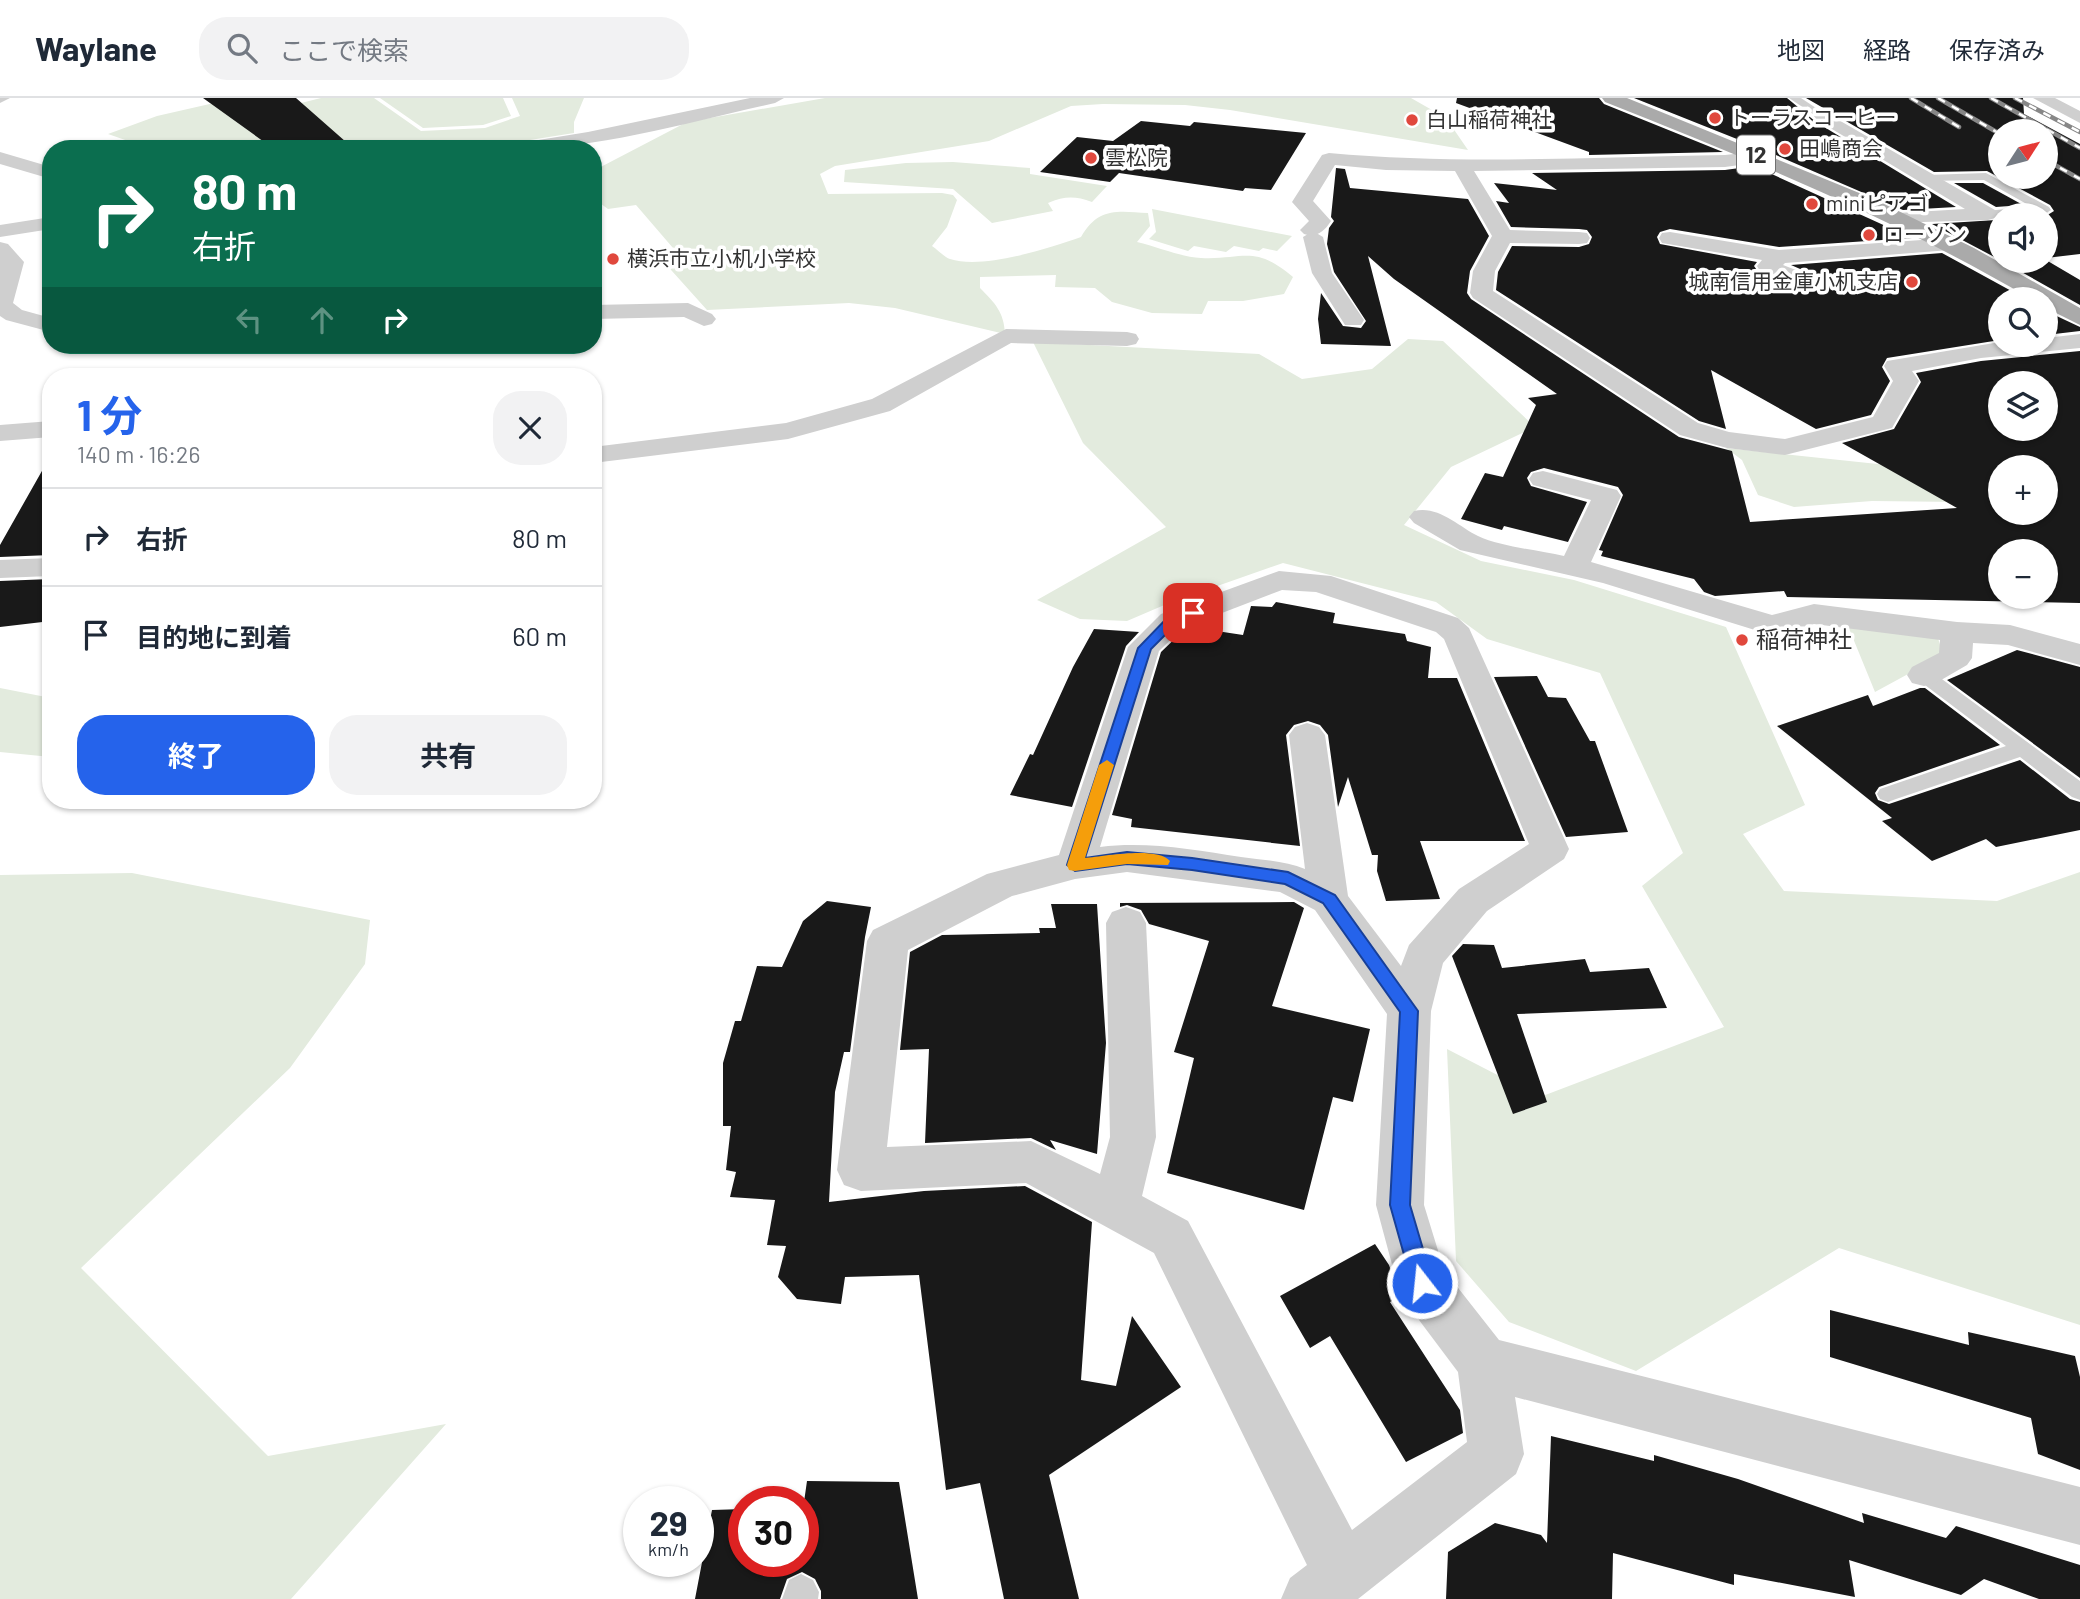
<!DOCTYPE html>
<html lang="ja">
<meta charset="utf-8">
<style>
body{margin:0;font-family:Barlow,"Noto Sans JP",sans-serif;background:#f2f2f3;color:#1f2937;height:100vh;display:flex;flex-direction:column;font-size:26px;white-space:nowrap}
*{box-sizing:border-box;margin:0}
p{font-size:23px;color:#747a83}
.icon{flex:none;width:38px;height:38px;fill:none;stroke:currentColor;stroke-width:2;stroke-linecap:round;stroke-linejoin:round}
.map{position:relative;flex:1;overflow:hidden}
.sheet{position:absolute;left:42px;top:270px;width:560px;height:441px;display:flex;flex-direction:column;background:#fff;border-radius:28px;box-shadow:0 2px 5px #0004}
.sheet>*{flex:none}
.hud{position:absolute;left:42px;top:42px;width:560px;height:214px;border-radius:28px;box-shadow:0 2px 5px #0004;background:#0b6e4f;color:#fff;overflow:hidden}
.needle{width:46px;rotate:54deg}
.buttons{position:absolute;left:1988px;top:21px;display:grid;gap:14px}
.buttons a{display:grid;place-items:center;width:70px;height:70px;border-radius:50%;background:#fff;box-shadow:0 2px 5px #0004;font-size:35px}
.speed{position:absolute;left:623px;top:1388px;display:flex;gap:14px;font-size:35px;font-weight:700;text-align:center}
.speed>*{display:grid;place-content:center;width:91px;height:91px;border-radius:50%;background:#fff;box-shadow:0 2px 5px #0004;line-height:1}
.speed small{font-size:18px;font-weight:400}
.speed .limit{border:10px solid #d22;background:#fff;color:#111}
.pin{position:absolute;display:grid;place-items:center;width:60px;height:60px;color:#fff;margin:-30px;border-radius:14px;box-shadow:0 4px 10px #0006}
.me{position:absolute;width:77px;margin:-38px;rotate:344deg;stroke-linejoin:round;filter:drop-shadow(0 0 5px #0008)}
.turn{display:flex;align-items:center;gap:24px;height:147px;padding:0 35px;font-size:32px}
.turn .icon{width:91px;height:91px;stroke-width:2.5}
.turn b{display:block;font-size:49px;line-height:60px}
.lanes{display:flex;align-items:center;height:66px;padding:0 35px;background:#0003;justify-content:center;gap:35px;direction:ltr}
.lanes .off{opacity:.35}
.round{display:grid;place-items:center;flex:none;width:74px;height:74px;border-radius:28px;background:#f2f2f3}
.head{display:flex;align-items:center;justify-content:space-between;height:119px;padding:0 35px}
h1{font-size:42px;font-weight:700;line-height:52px;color:#2563eb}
.action{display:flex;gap:14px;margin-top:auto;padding:14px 35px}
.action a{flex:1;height:80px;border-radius:28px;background:#2563eb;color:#fff;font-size:28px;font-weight:700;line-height:80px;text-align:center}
.action a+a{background:#f2f2f3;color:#1f2937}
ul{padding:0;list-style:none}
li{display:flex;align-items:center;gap:21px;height:98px;padding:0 35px;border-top:2px solid #e0e1e3}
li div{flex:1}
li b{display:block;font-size:26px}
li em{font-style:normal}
header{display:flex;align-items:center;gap:42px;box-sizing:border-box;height:98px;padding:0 35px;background:#fff;border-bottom:2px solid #e0e1e3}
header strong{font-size:33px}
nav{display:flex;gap:38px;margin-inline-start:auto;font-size:24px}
.search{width:490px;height:63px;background:#f2f2f3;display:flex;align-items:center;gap:18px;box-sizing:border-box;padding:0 24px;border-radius:28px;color:#747a83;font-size:26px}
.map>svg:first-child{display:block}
.green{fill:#e3ebde}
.building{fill:#191919;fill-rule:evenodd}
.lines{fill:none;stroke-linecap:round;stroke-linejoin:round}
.service{fill:#cfcfcf;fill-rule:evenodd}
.pedestrian{fill:#cfcfcf;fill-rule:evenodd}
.minor{fill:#cfcfcf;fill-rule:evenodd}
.tertiary{fill:#cfcfcf;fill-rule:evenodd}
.primary{fill:#aaa;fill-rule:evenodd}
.rail-casing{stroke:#878787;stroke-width:4.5}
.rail{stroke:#fff;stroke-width:2.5;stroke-dasharray:8;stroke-linecap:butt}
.route{fill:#2563eb;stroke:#184099;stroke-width:2}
.slow{fill:#f59e0b}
.poi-dot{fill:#e0483d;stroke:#fff;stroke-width:2.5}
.labels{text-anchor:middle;stroke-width:7;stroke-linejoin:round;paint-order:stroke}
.far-poi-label{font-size:21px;fill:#323232;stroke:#fff;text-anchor:start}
.shield{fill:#fff;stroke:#707070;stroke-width:2}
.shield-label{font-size:23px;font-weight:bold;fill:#323232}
.poi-label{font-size:24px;fill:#323232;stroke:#fff;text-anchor:start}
</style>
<header>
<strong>Waylane</strong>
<div class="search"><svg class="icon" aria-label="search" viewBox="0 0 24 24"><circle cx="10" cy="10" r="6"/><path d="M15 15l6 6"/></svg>ここで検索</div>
<nav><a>地図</a><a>経路</a><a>保存済み</a></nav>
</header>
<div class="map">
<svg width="2080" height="1501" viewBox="0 0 2080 1501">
<rect width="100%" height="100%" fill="#fff"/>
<!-- green -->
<path class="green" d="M236,0L281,10L321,0H374L421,33L485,30L520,18L512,0H584L574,24V35L473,51H422L416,47L361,51L357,47L327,51H151L108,36L157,18Z
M380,0H503L511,18L483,27L423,30Z
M825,0H1411L1446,20L1468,52L1230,12L1185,7L1103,6L1071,8L989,43L835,68L820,76L828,96L942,95L953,97L957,102L947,129L932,148C938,152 944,159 950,161C983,172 1049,150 1081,139C1098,109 1117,113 1148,115L1150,128L1137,144C1158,149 1181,159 1201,160C1244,162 1254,146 1293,179L1284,196L1243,203H1208L1202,216L1152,215L1112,204L1095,190L1055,189L1056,177L980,179V190C995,205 1004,214 1005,236L895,210L849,205L707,212L663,163L673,150L636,107L608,111L593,100V73L687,24Z
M953,64L1030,70V76L1107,88L1092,104C1075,98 1065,98 1048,105L1053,113L992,125L953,91L844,84L845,72L906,65Z
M1152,111L1292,138L1277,153L1263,150L1259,153L1234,148L1226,154L1194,148L1188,153L1149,141L1156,134Z
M1408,241L1443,243L1535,329L1451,369L1404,427L1481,463L1574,482L1726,529L1805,707L1743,736L1784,793L1997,803L2080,774V1227L1839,1150L1636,1273L1509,1224L1456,1163L1447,951L1540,999L1724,929L1642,788L1683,755L1600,575L1487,541L1436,504L1283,465L1169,505L1127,523L1080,521L1037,502L1166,429L1083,345L1033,244L1259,256L1302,281L1372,271Z
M1726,350L1963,375L2041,360L2080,416L2046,412V369H2000V408L1960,404L1872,403L1794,409L1758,397L1742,362Z
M1848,528L1938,540L1943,557L1875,594Z
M0,590L51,600V659L0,654Z
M132,775L370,822L365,866L290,970L81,1170L268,1358L446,1326L291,1501H0V777Z"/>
<!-- building -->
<path class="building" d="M203,0H296L354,51H274Z
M1457,0H1599L1604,6L1723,54L1589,57V54L1456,5Z
M1634,0H1787L1816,24L1956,109L1903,112L1762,51Z
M1806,0H2023L2024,16L2080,46V156L2046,160V118L2054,113L2050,107L1987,73L1934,74ZM2000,33H2046V79H2000Z
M1141,23L1190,28L1194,24L1306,35L1271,92L1245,90L1243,93L1119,75L1110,84L1040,74L1077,39L1113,43Z
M1754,68L1912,140L1779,149L1670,131L1660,134L1657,139L1660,146L1757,164L1754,168L1759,175L1790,189H1806L1811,182L1807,174L1791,167L1942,155L2026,201H2000V242L1887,260L1882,269L1890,283L1871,317L1816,331L1711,272L1726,331L1699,323L1496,192L1498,174L1512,148L1579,149L1589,146L1592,139L1587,132L1579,131L1511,129L1496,103L1509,105L1494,85L1557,92L1532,75L1725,72Z
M1336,70L1345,71L1350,90L1468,101L1489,138L1470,173L1467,195L1471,201L1679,339L1732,353L1750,424L1957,410L1842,345L1894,331L1921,284L1916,275L1981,263L2080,253V505L1787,499L1784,493L1715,498L1704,494L1694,481L1601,458L1603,453L1599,452L1623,397L1618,389L1544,370L1531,374L1527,380L1531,388L1587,404L1568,444L1504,428L1502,432L1461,421L1485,375L1503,379L1536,307L1528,300L1557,296L1394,181L1368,158L1391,248L1321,246L1318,221L1321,195L1343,228L1361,230L1366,223L1334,174L1327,146L1329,130L1334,123L1331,119ZM2000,285H2046V331H2000ZM2000,369H2046V415H2000ZM2000,453H2046V499H2000Z
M1954,85H1983L2023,107L1996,109Z
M1996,122H2000V162L1932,126Z
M2046,162L2080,182V207L2002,163Z
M2046,213L2080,229V233L2046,237Z
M51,357V457L0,459V447Z
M51,481V523L0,529V483Z
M1276,504L1335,515L1333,525L1405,536L1407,543L1431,549L1428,580H1457L1525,743H1420L1440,801L1386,803L1377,773L1378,757H1372L1348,679L1338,709L1328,637L1320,627L1308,623L1294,627L1286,637L1300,748L1131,729L1132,721L1112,717L1161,554L1184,532L1195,534L1197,530L1243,537L1251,508L1272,509Z
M1094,531L1139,534L1126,548L1072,709L1010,697L1030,656L1033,657L1073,569Z
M2017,552L2080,569V680L1947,582Z
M1537,578L1548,599L1566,600L1590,643H1595L1628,734L1566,739L1494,579Z
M1920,590H1925L2000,647L1879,689L1875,695L1878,702L1889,706L2020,662L2070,701L2080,704V732L1996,749L1986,741L1932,763L1882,723L1892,720L1777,628L1868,597L1873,608Z
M827,803L871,809L865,839L850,954H844L835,994L829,1104L924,1093L1025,1088L1092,1124L1081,1282L1116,1288L1132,1218L1181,1289L1049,1377L1079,1501H1004L980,1385L946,1392L919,1177L845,1179L841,1206L797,1201L778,1179L786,1148L767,1147L775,1102L730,1099L736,1074L726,1072L731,1028H723V965L735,923H741L757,868L782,869L803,823Z
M1294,804L1304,810L1272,908L1370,931L1353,1004L1333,999L1304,1112L1167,1075L1194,960L1174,954L1209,843L1149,826L1141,812L1127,807L1120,809V805Z
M1051,806H1097L1106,945L1097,1056L1050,1042L1056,1052L1031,1040L925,1045L929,951L900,952L910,854L942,837L1040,835L1039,830H1056Z
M1463,846L1494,847L1502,870L1585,861L1590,874L1649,870L1667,910L1517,916L1547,1004L1513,1016L1452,858Z
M1375,1146L1389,1167L1400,1199L1390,1204L1460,1312L1463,1335L1406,1364L1330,1238L1310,1250L1280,1198Z
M1830,1212L1969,1247L1968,1234L2075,1258L2080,1279V1372L2038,1356L2031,1320L1830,1259Z
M1551,1338L1654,1363V1357L1738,1381L1864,1425L1862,1415L1946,1440L1956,1428L2080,1467V1501H2039L1984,1481L1961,1497L1849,1462L1855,1499L1734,1476V1487L1613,1455L1612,1501H1446L1448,1454L1495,1425L1541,1437L1547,1445Z
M807,1383L899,1384L918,1501H821V1493L815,1481L802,1474L787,1481L780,1501H695L712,1412L744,1411V1463H803V1411Z"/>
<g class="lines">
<!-- service -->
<path class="service" d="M1789,0H1801L1828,18L1819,20Z
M1986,75L2049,109L2051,112L2045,116L1988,120L1984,119V113L2032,109L1984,82L1927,83L1921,80L1927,77Z
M1924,571L1931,573L2080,683V702L2072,699L2020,659L1896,701L1888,704L1880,701L1877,696L1880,691L2006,648L1917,581L1914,577L1917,573Z
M801,1476L813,1482L819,1494L818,1501H782L789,1482Z"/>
<!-- pedestrian -->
<path class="pedestrian" d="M1313,133L1323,139L1332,175L1364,222L1361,227H1345L1312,175L1303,139Z"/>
<!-- minor -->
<path class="minor" d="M0,0H10L0,5Z
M2033,0H2055L2080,13V25Z
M1823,13L1995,112L1998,116L1995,120L1988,122L1891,125L1888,121L1891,117L1898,115L1965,111L1817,22L1814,18L1817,14Z
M1761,53L1771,59L1768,63L1725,69L1474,73L1510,132L1579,134L1587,135L1590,140L1587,145L1579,146L1510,145L1495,173L1493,193L1698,325L1729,334L1785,341L1873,319L1893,283L1884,268L1887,263L2000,244V247H2046V240L2080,236V250L1981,260L1912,273L1919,283L1892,330L1785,357L1727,350L1680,337L1473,200L1470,195L1473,173L1492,138L1455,73L1386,72L1335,67L1313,103L1331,123C1324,134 1316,140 1304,136L1300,132L1309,123L1292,104L1322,57L1329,55C1460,67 1593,59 1725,57Z
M51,119V131L0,139V127Z
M1670,134L1779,152L1950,140L1958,141L1961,146L1958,151L1950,152L1785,165L1783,167L1806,176L1809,181L1806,186H1790L1760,173L1757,168L1762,162L1662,145L1659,140L1662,135Z
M0,144L8,146L24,164L13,205L22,212L51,220V234L6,222L0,218Z
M688,205L712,216L716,221L712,226L704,228L684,219L593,221V207Z
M1006,231L1127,234L1136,236L1139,241L1136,246L1127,248L1011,245L890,313L788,341L593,365V349L786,325L872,301Z
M308,247H375L372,252C352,257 331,257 311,252Z
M51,323V339L0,343V327Z
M1543,373L1617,392L1621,398L1591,464L1772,517L1814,506L1957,524L2010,527L2080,546V567L2008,547L1973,545L1972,560L1967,567L1936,585L1924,588L1912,585L1907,577L1912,569L1939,555L1940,542L1814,526L1771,537L1603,485L1460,452L1414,425L1409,419L1414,413C1438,407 1458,428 1478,438C1501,449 1539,452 1564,458L1591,402L1533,387L1529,381L1533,375Z
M51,460V478L0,480V462Z
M1279,473L1331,478L1458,520L1469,530L1569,751L1564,761L1487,813L1443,865L1431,913L1424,1107L1444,1172L1499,1242L2080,1389V1447L1515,1299L1524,1356L1516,1376L1358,1501H1281L1290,1480L1307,1467L1154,1155L1026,1085L861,1093L844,1087L837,1072L867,843L873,832L987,776L1059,757L1128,549L1161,516ZM1282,492L1316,494L1436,534L1444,541L1529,746L1459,791L1409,847L1401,868L1348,798L1325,637L1319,629L1307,625L1295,629L1289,637L1305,771C1286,763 1263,762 1241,759C1195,752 1147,743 1100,749L1159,553L1183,530ZM1127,774L1280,794L1315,812L1387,916L1376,1107L1397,1185L1404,1202L1458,1274L1467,1344L1352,1432L1188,1123L1142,1098L1156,1039L1146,825L1140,814L1126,809L1112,814L1106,825L1110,1039L1100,1076L1031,1043L887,1049L908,852L1012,798L1075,781Z"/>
<!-- tertiary -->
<path class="tertiary" d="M750,0H784L775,5C688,24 600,51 511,51L520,45L588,34Z
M0,54L51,69V81L0,66Z"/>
<!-- primary -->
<path class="primary" d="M1602,0H1627L1874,101L1974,150L2080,210V227L2046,210V201H2031C1895,121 1751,62 1605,4Z"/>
<!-- rail casing -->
<g class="rail-casing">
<path id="rail" d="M1911,0L1959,29
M1938,0L2000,36
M1991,0L2080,50
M2015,0L2080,34
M2046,62L2080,81"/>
</g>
<!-- rail -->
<use href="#rail" class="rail"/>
</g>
<!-- route -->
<path class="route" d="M1193,511L1200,515L1198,518L1176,526L1151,551L1085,760L1127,754L1192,760L1288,774L1335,797L1418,913L1410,1107L1433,1185L1430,1192L1422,1195L1415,1192L1412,1185L1390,1107L1400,914L1323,805L1285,786L1192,772L1127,766L1075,773L1067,767L1138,550L1167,520Z"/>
<!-- slow -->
<path class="slow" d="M1107,662L1114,667L1085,760C1104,758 1158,748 1170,763L1168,767L1127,766L1075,773L1069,772L1067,767L1099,667Z"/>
<!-- markers -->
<g class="poi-dot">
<circle cx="1715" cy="20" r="7"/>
<circle cx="1412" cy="22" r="7"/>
<circle cx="1785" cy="51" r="7"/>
<circle cx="1091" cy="60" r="7"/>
<circle cx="1812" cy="106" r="7"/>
<circle cx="1869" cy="137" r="7"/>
<circle cx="613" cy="161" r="7"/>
<circle cx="1912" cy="184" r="7"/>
<circle cx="1742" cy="542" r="7"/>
</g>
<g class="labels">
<!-- far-poi labels -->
<g class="far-poi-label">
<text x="1729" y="27">トーラスコーヒー</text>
<text x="1426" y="29">白山稲荷神社</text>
<text x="1799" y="58">田嶋商会</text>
<text x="1105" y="67">雲松院</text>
<text x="1826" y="113">miniピアゴ</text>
<text x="1883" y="144">ローソン</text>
<text x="627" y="168">横浜市立小机小学校</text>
<text x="1898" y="191" text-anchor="end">城南信用金庫小机支店</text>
</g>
<!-- shield labels -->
<rect class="shield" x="1737" y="37.5" width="38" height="39" rx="5"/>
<g class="shield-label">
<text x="1756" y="65">12</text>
</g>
<!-- poi labels -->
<g class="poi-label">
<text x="1756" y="550">稲荷神社</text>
</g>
</g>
</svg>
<div class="buttons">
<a><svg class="needle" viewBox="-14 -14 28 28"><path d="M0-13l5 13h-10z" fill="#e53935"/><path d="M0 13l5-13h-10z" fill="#747a83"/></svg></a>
<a><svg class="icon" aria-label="sound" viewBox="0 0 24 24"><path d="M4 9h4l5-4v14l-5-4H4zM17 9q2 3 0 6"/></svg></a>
<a><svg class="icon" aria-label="search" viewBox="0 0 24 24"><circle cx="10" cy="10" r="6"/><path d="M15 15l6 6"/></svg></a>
<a><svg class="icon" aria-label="layers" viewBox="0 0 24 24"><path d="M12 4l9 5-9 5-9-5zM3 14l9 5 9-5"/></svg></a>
<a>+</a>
<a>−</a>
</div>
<div class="speed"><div>29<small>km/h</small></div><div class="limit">30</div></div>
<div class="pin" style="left:1193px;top:515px;background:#d93025"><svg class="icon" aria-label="arrive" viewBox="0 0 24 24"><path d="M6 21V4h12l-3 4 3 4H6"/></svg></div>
<svg class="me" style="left:1422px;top:1185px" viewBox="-20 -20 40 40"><circle r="17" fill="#2563eb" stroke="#fff" stroke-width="3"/><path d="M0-11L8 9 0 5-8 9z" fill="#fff"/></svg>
<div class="hud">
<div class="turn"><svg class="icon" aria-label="right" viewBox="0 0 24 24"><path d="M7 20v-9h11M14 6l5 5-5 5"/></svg><div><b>80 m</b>右折</div></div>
<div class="lanes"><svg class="icon off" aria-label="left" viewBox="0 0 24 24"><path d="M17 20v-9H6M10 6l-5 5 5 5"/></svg><svg class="icon off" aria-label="ahead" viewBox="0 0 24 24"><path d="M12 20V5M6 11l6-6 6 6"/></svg><svg class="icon" aria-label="right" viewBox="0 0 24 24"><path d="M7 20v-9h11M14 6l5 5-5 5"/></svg></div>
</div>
<section class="sheet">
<div class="head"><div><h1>1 分</h1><p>140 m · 16:26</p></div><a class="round"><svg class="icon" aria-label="close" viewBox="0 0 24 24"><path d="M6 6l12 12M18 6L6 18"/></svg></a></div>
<ul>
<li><svg class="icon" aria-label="right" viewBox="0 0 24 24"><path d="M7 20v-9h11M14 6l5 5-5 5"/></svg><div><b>右折</b></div><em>80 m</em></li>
<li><svg class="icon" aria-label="arrive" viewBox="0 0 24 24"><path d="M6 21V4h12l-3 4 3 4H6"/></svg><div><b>目的地に到着</b></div><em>60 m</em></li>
</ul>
<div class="action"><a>終了</a><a>共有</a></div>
</section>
</div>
